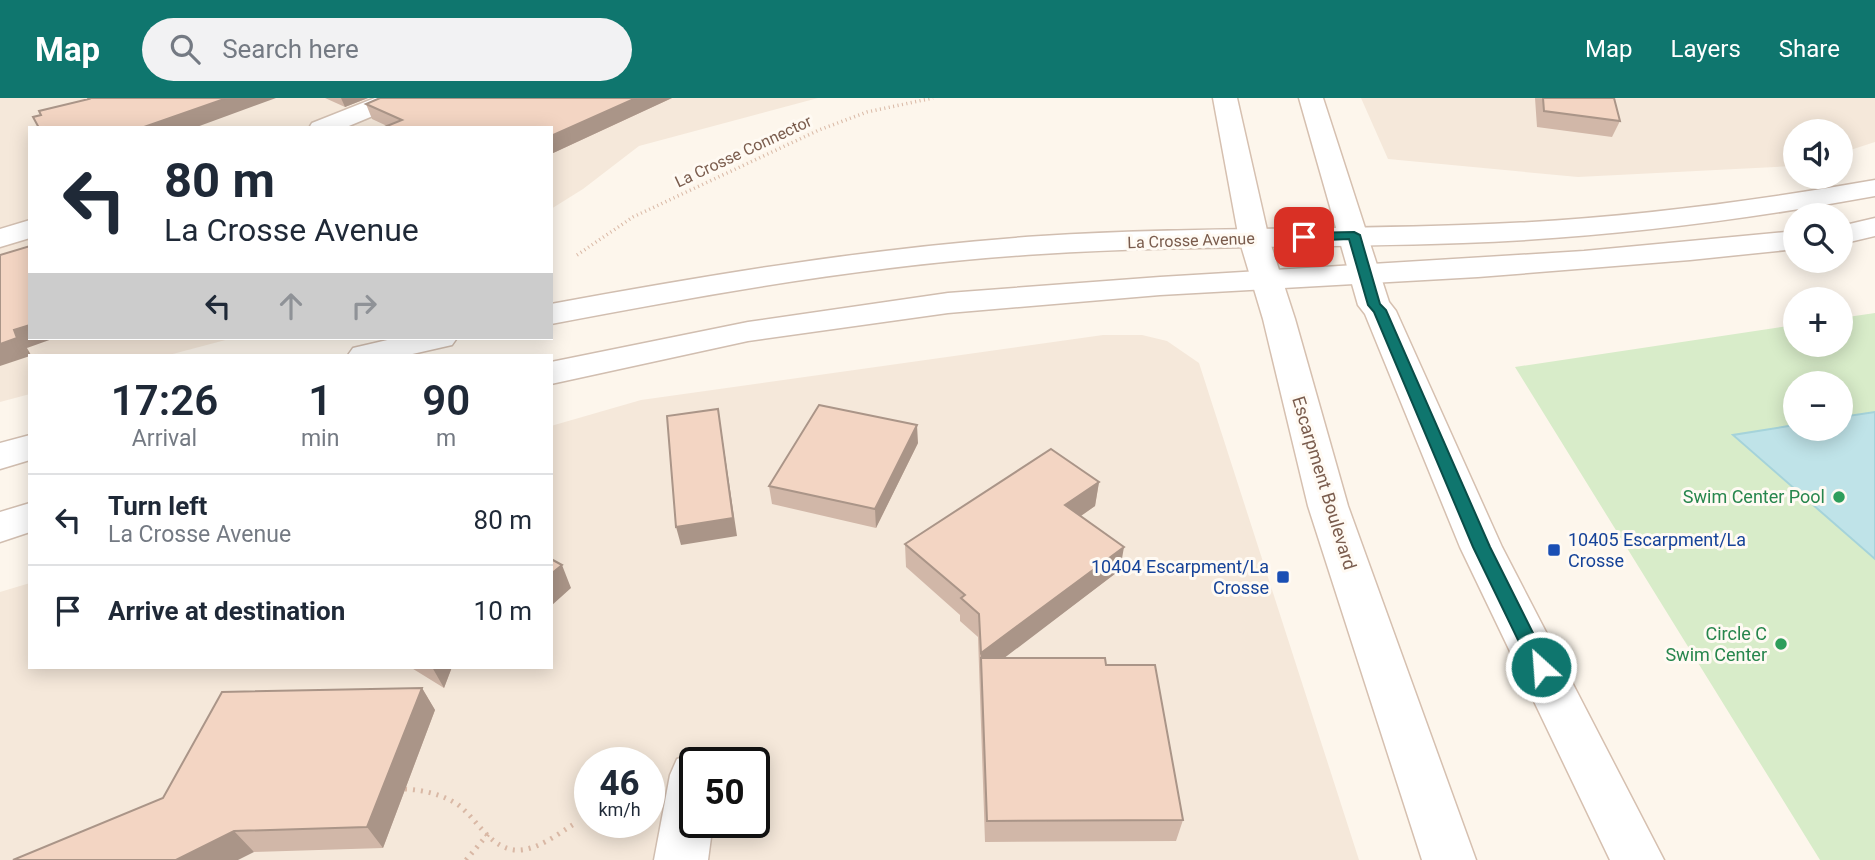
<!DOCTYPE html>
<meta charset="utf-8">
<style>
body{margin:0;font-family:Roboto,sans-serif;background:#f2f2f3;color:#1f2937;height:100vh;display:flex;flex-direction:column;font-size:26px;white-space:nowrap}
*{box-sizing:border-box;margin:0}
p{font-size:23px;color:#747a83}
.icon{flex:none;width:38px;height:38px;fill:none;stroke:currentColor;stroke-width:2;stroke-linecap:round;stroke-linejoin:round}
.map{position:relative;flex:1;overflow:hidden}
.panel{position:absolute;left:28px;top:256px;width:525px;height:315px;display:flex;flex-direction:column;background:#fff;border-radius:0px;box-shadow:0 4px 18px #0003}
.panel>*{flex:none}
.top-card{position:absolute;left:28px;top:28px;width:525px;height:214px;border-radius:0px;box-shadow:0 4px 18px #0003;background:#fff;color:#1f2937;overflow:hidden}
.fabs{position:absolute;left:1783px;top:21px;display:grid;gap:14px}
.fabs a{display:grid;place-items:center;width:70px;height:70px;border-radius:50%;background:#fff;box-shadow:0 4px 18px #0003;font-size:35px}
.speed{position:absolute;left:574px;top:649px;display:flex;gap:14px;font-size:35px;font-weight:700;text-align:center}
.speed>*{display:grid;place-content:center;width:91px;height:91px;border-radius:50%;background:#fff;box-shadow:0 4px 18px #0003;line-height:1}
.speed small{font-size:18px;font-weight:400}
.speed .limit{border:4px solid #111;border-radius:10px;background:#fff;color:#111}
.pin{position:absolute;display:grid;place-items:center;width:60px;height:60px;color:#fff;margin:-30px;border-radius:14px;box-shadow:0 4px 10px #0006}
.me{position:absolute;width:77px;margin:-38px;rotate:334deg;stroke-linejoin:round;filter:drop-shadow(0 0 5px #0008)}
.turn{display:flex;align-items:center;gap:24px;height:147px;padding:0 21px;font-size:32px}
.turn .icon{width:91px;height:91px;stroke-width:2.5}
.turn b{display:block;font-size:49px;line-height:60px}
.lanes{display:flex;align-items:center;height:66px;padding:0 21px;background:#0003;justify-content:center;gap:35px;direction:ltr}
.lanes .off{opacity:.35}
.eta{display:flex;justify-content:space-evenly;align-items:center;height:119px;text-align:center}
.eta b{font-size:42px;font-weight:600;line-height:49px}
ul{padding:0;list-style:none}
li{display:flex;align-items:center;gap:21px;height:91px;padding:0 21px;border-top:2px solid #e0e1e3}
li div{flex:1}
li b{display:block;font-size:26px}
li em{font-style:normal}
header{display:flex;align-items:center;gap:42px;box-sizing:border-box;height:98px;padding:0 35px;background:#0f766e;color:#fff}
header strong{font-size:33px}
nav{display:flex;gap:38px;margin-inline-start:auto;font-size:24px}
.search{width:490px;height:63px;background:#f2f2f3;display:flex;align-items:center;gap:18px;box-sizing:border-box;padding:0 24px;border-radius:38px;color:#747a83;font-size:26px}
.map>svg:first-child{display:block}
.residential{fill:#f5e8da;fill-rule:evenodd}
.green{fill:#d8ecc9;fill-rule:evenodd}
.water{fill:#bfe3e8;stroke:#a5d3da;stroke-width:2}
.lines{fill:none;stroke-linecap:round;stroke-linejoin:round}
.minor-casing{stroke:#d1beb0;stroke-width:3}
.tertiary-casing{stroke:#d1beb0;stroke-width:3}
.secondary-casing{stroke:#d6c0b0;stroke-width:3}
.path-far1{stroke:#d9b8a5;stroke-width:3.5;stroke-dasharray:1 3.5;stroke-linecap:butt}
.path{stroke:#d9b8a5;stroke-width:5;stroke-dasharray:2 6;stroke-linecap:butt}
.minor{fill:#fff;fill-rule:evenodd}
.tertiary{fill:#fff;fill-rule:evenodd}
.secondary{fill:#fff;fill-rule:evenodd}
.wall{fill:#d1b7a8}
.shaded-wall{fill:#aa9588}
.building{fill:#f3d5c3;stroke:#aa9588;stroke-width:2}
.route{fill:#0f766e;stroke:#0a4d48;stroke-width:2}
.leisure-dot{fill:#2e9e5b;stroke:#fffaf3;stroke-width:2.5}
.transit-dot{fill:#1a4fb4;stroke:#fffaf3;stroke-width:2.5}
.labels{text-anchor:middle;stroke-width:6;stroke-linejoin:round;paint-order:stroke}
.far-street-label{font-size:16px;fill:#7a5c4d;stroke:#fffaf3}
.street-label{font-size:18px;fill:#7a5c4d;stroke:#fffaf3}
.leisure-label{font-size:18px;fill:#27864d;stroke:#fffaf3;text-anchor:end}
.transit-label{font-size:18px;fill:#164399;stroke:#fffaf3;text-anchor:start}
</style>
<header>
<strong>Map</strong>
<div class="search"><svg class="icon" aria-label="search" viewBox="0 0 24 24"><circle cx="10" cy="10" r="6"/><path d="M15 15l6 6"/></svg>Search here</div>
<nav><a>Map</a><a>Layers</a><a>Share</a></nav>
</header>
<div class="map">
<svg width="1875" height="762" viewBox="0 0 1875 762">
<rect width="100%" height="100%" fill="#fdf6ec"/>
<!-- residential -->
<path class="residential" d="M0,0H818L639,48L583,91L551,111V30H30V240H233L169,257H30V296L0,304Z
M1361,0H1875V44L1841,55V33H1796L1795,68L1578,79L1388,61Z
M1103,237H1142L1167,243L1199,265L1359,762H0V494L30,485V569H551V328L641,302ZM590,665H649V724H590ZM695,665H754V724H695Z"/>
<!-- green -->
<path class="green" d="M1875,215V762H1820L1515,269L1795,227L1796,247H1841V220ZM1796,285H1841V331H1796Z"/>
<!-- water -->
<path class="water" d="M1875,314V461L1733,337L1795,327L1796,331H1841V319Z"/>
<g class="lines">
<!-- minor casing -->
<g class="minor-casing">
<path id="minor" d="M375,0H408L404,5L344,30H309L312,25Z
M30,122V140L0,149V131Z
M695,655L713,661L714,665H695V724H713L708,762H654L670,677L677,661Z"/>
</g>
<!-- tertiary casing -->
<g class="tertiary-casing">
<path id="tertiary" d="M1875,82V98C1739,123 1601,140 1463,145C1322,150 1182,147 1041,156C876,166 714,195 551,226V206C714,176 876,149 1041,138C1182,129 1322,132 1463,127C1601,123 1739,106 1875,82Z
M1875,120V138L1841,146V128Z
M1796,133V151L1690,162L1478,179L1160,197L948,215L748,243L551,286V264L748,224L948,195L1160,179L1584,153Z
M396,240H457L452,247L408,257H348L353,250Z
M30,337V362L0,371V345Z
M30,405V434L0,444V414Z"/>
</g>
<!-- secondary casing -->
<g class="secondary-casing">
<path id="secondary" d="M1213,0H1237L1269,141L1295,221L1348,408L1476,762H1422L1308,408L1263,221L1239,141Z
M1299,0H1323L1389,204L1396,213L1502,449L1664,762H1610L1460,449L1365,216L1358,207Z"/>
</g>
<!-- path-far1 -->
<path class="path-far1" d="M577,157L633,119L819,32L867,14L933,0"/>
<!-- path -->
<path class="path" d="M405,691C423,692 441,696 457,706C478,721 491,754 521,752C540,750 558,736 574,726
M466,762L488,736"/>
<!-- minor -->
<use href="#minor" class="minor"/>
<!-- tertiary -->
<use href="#tertiary" class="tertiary"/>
<!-- secondary -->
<use href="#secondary" class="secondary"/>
</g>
<!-- wall -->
<path class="wall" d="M325,0H368L345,9Z
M380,0H672L551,56L387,28L372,21L366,6Z
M1535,0H1614L1620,23L1612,39L1537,29Z
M918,345L876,430L772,406L769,388Z
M1099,384L1095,408L1081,418L1120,472L1003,560L1106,567L1183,722L1176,743L985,744L978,539L960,523V517L906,469L905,446Z
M410,569H452L444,590Z
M422,590L435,612L383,750L254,754L163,700Z"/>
<!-- shaded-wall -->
<path class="shaded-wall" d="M227,0H276L194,30L144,29Z
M341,0H368L345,9Z
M636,0H672L551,56V38Z
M30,227V240H55L27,250L31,257L30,258L0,268V246L14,232Z
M718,311L737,438L681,447L676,429Z
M917,327L918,345L876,430L875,411Z
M1099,384L1095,408L1062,431L1065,407Z
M1124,449L1120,472L982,577L981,560L980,578L981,555Z
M562,467L571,490L551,508V476Z
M432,569H452L444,590Z
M422,590L435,612L383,750L367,729Z
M234,733L254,754L238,762H176Z"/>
<!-- building -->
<path class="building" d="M88,0H227L144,29L147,30H39L33,19L41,17L39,13L89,1Z
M380,0H636L551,38V30H382L402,22L366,6Z
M1543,0H1614L1620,23L1544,13Z
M30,148V227L14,232L17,240L0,246V157Z
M819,307L917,327L875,411L769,388Z
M718,311L733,420L676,429L667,318Z
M1051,351L1099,384L1065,407L1124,449L981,555L979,516L961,500L965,497L905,446Z
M551,461L562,467L551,476Z
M981,560H1105L1106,567H1155L1183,722L987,723Z
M422,590L367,729L234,733L176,762H13L163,700L222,594Z"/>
<!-- route -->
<path class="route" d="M1354,134L1360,137L1380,206L1386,212L1490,449L1550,569L1548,575L1541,577L1534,575L1473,449L1374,214L1368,207L1349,141L1304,143L1298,139L1304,135Z"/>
<!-- markers -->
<g class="leisure-dot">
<circle cx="1839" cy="399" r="7"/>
<circle cx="1781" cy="546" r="7"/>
</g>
<g class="transit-dot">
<rect x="1547" y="445" width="14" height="14" rx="3.5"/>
<rect x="1276" y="472" width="14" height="14" rx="3.5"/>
</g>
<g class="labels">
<!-- far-street labels -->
<g class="far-street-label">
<text transform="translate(743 53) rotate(-25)" y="6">La Crosse Connector</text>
<text transform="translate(1191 142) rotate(-2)" y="6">La Crosse Avenue</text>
</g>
<!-- street labels -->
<g class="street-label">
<text transform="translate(1324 385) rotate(73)" y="6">Escarpment Boulevard</text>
</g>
<!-- leisure labels -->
<g class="leisure-label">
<text x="1825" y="405">Swim Center Pool</text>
<text x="1767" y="542">Circle C<tspan x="1767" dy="21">Swim Center</tspan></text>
</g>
<!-- transit labels -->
<g class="transit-label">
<text x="1568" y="448">10405 Escarpment/La<tspan x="1568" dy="21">Crosse</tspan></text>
<text x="1269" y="475" text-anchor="end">10404 Escarpment/La<tspan x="1269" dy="21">Crosse</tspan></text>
</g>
</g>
</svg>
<div class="fabs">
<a><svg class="icon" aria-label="sound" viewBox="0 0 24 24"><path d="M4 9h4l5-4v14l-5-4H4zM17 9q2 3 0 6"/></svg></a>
<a><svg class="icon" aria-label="search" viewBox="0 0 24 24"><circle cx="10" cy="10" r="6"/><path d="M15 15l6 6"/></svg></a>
<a>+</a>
<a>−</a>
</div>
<div class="speed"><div>46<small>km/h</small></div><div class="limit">50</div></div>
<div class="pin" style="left:1304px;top:139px;background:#d93025"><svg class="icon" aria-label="arrive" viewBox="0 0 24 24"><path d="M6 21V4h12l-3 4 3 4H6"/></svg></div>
<svg class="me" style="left:1541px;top:569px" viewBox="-20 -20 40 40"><circle r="17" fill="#0f766e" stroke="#fff" stroke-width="3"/><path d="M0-11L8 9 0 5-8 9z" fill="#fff"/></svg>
<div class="top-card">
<div class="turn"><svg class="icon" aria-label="left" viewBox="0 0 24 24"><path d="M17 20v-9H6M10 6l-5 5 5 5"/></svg><div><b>80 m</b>La Crosse Avenue</div></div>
<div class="lanes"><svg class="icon" aria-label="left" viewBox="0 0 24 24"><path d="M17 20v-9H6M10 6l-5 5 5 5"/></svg><svg class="icon off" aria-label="ahead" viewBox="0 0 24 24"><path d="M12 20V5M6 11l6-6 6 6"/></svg><svg class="icon off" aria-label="right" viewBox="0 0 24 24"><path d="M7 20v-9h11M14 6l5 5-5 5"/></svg></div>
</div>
<section class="panel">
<div class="eta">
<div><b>17:26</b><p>Arrival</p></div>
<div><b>1</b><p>min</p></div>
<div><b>90</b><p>m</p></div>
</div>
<ul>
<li><svg class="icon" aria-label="left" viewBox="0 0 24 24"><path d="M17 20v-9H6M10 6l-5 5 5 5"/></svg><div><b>Turn left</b><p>La Crosse Avenue</p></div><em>80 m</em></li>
<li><svg class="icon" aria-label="arrive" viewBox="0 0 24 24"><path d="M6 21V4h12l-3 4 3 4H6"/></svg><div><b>Arrive at destination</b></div><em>10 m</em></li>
</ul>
</section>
</div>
